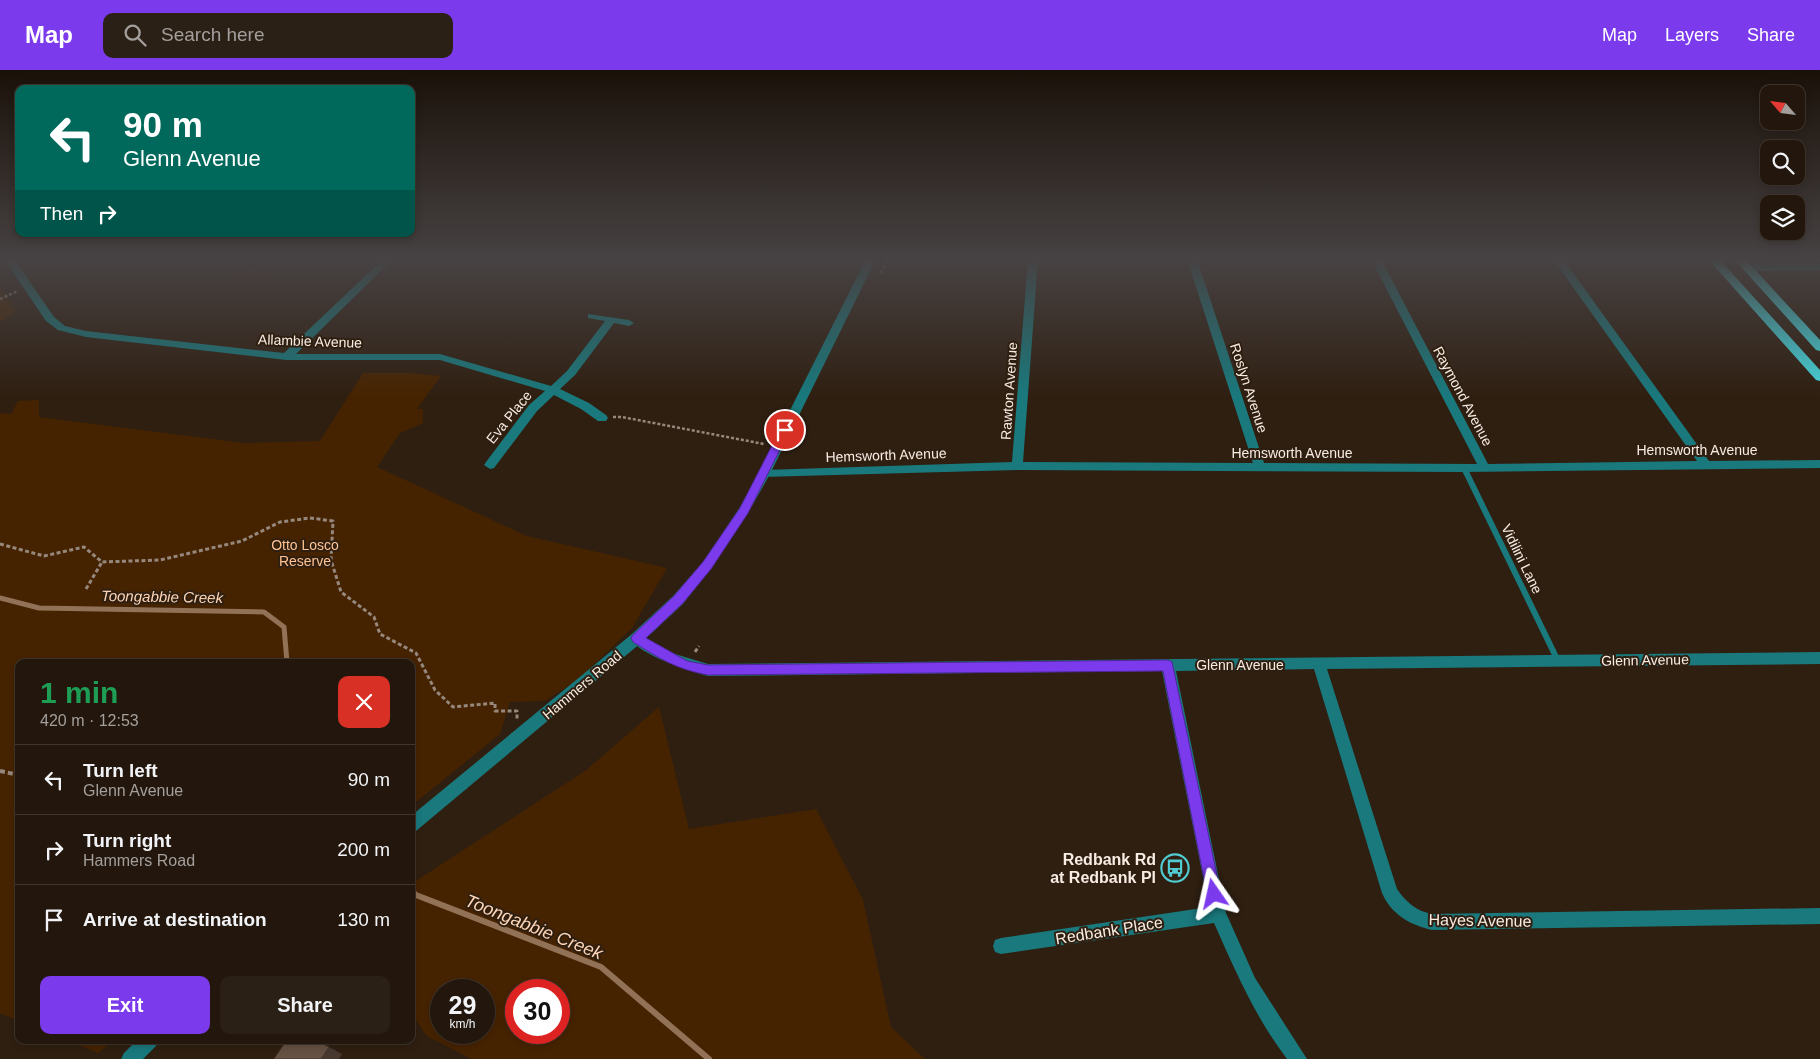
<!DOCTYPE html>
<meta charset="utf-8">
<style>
body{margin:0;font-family:Helvetica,sans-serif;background:#2b2016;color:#f1f3f6;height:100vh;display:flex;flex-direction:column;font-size:19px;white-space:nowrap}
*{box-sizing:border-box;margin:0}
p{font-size:16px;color:#a39f9d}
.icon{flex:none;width:28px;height:28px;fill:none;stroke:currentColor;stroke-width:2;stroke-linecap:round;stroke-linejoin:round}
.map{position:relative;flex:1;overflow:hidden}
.panel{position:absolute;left:15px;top:589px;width:400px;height:385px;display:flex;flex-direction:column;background:#23170d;border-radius:10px;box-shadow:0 2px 8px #0003,0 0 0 1px #40362e}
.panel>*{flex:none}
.top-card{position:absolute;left:15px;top:15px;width:400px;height:152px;border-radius:10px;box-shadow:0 2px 8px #0003,0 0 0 1px #40362e;background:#00695c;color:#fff;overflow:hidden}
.needle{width:32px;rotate:298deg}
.tools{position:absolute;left:1760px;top:15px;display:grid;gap:10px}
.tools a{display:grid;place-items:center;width:45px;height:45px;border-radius:10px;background:#23170d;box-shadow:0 2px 8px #0003,0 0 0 1px #40362e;font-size:25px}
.speed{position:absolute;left:430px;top:909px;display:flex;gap:10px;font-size:25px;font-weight:700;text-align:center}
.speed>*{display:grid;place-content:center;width:65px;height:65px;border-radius:50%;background:#23170d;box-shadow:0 2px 8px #0003,0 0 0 1px #40362e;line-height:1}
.speed small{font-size:12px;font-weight:400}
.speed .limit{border:8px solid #d22;background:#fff;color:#111}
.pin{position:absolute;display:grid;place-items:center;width:42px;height:42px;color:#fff;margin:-21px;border:2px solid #fff;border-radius:50%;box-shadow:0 1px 5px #0007}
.me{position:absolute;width:55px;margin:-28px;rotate:349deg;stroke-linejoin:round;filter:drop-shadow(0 0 4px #0008)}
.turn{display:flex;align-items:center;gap:18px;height:105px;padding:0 25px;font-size:22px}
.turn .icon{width:65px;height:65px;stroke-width:2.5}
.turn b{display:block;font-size:35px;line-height:42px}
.then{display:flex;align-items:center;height:48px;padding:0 25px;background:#0003;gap:10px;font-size:19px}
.round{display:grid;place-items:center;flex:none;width:52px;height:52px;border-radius:10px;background:#2b2016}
.overview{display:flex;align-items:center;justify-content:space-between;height:85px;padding:0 25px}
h1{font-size:30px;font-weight:700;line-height:38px;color:#1e9e55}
.button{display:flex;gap:10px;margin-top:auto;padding:10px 25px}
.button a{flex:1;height:58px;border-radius:10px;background:#7c3aed;color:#fff;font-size:20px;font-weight:700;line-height:58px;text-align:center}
.button a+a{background:#2b2016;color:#f1f3f6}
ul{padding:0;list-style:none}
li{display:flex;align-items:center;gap:15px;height:70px;padding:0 25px;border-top:1px solid #40362e}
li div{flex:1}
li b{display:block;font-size:19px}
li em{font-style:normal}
header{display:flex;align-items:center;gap:30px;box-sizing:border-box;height:70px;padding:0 25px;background:#7c3aed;color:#fff}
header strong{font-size:24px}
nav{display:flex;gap:28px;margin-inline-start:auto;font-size:18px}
.search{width:350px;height:45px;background:#2b2016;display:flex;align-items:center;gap:12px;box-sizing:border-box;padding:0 18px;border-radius:10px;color:#a39f9d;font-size:19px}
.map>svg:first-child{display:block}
.built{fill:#3b2513}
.green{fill:#462300;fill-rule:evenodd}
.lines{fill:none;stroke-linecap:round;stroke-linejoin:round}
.stream-far1{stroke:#927256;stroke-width:5}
.stream{stroke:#927256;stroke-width:6}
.path-far2{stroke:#96887d;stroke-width:2.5;stroke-dasharray:3 2;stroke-linecap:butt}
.path-far1{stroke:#96887d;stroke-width:3;stroke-dasharray:4 2.5;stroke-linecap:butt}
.path{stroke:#96887d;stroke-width:4;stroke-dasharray:5 3;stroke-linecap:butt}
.service-far1{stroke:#19797d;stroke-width:5}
.service{stroke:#19797d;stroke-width:6}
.minor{fill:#19797d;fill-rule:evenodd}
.tertiary{fill:#19797d;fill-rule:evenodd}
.trunk{fill:#45d8df;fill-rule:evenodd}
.shaded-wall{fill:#47392f}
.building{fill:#655243;stroke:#47392f}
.route{fill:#7c3aed;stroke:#51269a}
.labels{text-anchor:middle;stroke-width:4;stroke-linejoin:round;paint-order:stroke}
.street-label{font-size:14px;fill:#f8ece3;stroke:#2f1f11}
.park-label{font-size:14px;fill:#ffc393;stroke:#2f1f11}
.water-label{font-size:15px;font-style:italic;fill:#fed5b6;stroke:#2f1f11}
.near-poi-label{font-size:16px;font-weight:bold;fill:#f8ece3;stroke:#2f1f11;text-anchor:end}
.near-street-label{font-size:16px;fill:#f8ece3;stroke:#2f1f11}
.near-water-label{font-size:18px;font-style:italic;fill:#fed5b6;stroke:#2f1f11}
</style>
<header>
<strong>Map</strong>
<div class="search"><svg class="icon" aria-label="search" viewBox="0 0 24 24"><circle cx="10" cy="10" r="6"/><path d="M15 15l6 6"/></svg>Search here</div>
<nav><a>Map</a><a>Layers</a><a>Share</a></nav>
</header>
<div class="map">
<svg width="1820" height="989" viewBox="0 0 1820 989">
<rect width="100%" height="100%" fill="#2f1f11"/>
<!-- built -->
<path class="built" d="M180,189H304L256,211L185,193Z"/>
<!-- green -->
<path class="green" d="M0,216L16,242L0,252Z
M363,303H411L441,306L417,339H423V353L400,363L377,397L527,466L667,498L632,558L580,608L545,631L510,632L500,664L411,736V592H19V951L0,943V343L11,344L18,331L39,330V347L244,373L320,371Z
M659,637L689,759L816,739L863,830L891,957L925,989H471L427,966L411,943V814L585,701ZM441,920H484V962H441ZM516,920H559V962H516Z
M68,970H114L98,983Z"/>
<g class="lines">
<!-- stream-far1 -->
<path class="stream-far1" d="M0,528L39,538L264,542L284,557L287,592"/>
<!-- stream -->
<path class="stream" d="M411,820L416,825L601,897L709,989"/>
<!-- path-far2 -->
<path class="path-far2" d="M852,194L854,189
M881,203L888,189
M0,229L18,221
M613,347H622L764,374"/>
<!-- path-far1 -->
<path class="path-far1" d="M0,474L44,486L84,477L102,492L160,490L242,471L280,452L310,448L333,451L331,490L341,522L374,547L380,564L416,583L435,620L453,637L495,633V641H517V649
M86,519L102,492
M695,582L699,576"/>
<!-- path -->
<path class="path" d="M0,701L19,705"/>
<!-- service-far1 -->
<path class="service-far1" d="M1464,398L1466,403"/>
<!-- service -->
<path class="service" d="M1466,402L1558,591"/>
<!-- minor -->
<path class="minor" d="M4,189H14L54,247L65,256L86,261L284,283L383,189H393L296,284H440L551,316L567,301L605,251L588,248V244L629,250L634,253L629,256L614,253L575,305L560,319L589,333L606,345L608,348L606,351H598L581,339L554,325L537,341L494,398L490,399L484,395L486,392L529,335L545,321L440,290H286L86,267L58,260L46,251Z
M1028,189H1038L1023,392L1253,393L1187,189H1197L1264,393L1477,394L1371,189H1381L1488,394L1697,391L1553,189H1563L1709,391L1820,390V398L1464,402L1017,400L760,407L758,404L764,400L1012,392Z
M1820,194V200L1748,201L1743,198L1748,195Z
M637,563L675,584L708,594L1820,582V594L1327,599L1397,819C1406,832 1416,841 1432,844L1820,838V854L1432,860C1410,855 1391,844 1382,823L1314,599L1176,601L1226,843L1255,908L1307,989H1287C1255,947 1235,900 1214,853L1001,884L995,882L993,876L995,870L1001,868L1209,837L1162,601L708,606C690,601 639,585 630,568L632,564Z"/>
<!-- tertiary -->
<path class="tertiary" d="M866,189H876L770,404L748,443L711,498L683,534L642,572L416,761L411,763V746L632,564L673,526L703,492L740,437L758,404Z
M137,970H159L156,976L143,989H121L124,983Z"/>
<!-- trunk -->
<path class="trunk" d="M1708,189H1719L1820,300V311L1816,310Z
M1734,189H1745L1820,270V281L1816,280Z"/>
</g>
<!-- shaded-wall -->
<path class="shaded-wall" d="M329,977L342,984L339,989H321Z"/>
<!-- building -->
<path class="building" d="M287,970H314L329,977L321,989H274Z"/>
<!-- sky -->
<linearGradient id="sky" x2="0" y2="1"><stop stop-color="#1a1109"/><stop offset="0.58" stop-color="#474243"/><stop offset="1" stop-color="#474243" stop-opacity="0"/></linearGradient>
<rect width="1820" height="327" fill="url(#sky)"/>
<!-- route -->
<path class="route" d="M785,356L790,360L748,443L711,499L683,533L646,568L687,591L708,595L1168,590L1172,592L1221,824L1219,830L1214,832L1209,830L1207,824L1163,601L708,605C676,599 660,589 633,572L631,568L633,565L674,526L703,492L740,438L780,360Z"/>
<!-- icons -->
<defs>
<g id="bus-ring" transform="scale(1.4375)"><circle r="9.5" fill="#2f1f11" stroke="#51ccd2" stroke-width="1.5"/><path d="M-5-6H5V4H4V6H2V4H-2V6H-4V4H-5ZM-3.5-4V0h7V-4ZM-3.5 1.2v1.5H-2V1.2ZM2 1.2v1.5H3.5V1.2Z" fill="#51ccd2"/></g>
</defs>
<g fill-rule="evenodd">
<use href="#bus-ring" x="1175" y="798"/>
</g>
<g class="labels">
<!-- street labels -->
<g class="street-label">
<text transform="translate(310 271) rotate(2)" y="5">Allambie Avenue</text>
<text transform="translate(1249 318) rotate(72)" y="5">Roslyn Avenue</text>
<text transform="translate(1009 321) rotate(-86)" y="5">Rawton Avenue</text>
<text transform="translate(1463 326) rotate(62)" y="5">Raymond Avenue</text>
<text transform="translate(509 347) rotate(-51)" y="5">Eva Place</text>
<text x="1697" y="385">Hemsworth Avenue</text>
<text x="1292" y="388">Hemsworth Avenue</text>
<text transform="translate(886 385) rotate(-2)" y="5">Hemsworth Avenue</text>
<text transform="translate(1522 489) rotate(64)" y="5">Vidilini Lane</text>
<text transform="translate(1645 590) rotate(-1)" y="5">Glenn Avenue</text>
<text x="1240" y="600">Glenn Avenue</text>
<text transform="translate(582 615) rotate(-40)" y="5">Hammers Road</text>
</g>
<!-- park labels -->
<g class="park-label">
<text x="305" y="480">Otto Losco<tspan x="305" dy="16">Reserve</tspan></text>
</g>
<!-- water labels -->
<g class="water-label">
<text transform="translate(162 527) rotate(1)" y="5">Toongabbie Creek</text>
</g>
<!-- near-poi labels -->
<g class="near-poi-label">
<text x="1156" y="795">Redbank Rd<tspan x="1156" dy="18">at Redbank Pl</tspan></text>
</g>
<!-- near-street labels -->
<g class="near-street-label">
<text transform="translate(1480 850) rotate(1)" y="6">Hayes Avenue</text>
<text transform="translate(1109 860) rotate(-9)" y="6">Redbank Place</text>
</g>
<!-- near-water labels -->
<g class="near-water-label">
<text transform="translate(534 857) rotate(22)" y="6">Toongabbie Creek</text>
</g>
</g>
</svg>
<div class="tools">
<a><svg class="needle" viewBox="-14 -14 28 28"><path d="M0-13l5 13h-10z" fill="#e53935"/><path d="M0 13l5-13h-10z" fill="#a39f9d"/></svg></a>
<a><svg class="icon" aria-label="search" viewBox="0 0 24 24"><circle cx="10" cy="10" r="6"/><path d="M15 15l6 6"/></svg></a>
<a><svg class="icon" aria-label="layers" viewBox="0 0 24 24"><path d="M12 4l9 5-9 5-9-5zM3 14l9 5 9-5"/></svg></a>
</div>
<div class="speed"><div>29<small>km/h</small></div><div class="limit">30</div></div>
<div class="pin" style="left:785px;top:360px;background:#d93025"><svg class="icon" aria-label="arrive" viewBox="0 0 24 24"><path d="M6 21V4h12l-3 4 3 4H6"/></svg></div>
<svg class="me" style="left:1214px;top:824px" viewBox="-20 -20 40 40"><path d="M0-17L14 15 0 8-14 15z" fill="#7c3aed" stroke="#fff" stroke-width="4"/></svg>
<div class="top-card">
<div class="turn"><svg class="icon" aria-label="left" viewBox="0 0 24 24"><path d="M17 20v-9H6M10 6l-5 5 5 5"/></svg><div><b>90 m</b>Glenn Avenue</div></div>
<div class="then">Then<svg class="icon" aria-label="right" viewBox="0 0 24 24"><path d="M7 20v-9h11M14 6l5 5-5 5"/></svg></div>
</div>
<section class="panel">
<div class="overview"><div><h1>1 min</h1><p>420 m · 12:53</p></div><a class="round" style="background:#d93025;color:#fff"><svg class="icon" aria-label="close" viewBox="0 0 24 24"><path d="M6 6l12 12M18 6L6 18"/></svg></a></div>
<ul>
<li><svg class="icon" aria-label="left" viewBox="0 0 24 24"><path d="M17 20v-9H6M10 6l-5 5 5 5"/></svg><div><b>Turn left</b><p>Glenn Avenue</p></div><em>90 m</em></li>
<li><svg class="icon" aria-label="right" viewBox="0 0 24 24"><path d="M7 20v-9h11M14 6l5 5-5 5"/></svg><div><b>Turn right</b><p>Hammers Road</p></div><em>200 m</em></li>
<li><svg class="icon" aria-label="arrive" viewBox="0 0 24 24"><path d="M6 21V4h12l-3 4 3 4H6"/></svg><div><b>Arrive at destination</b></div><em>130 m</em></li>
</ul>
<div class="button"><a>Exit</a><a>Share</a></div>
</section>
</div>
